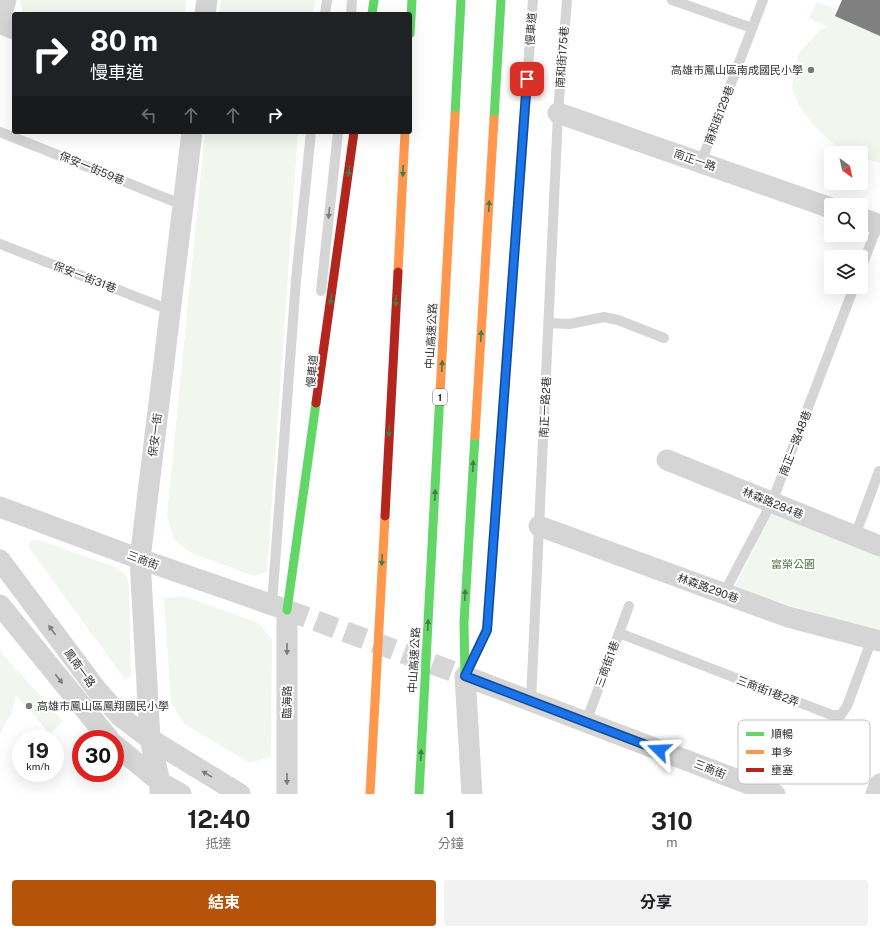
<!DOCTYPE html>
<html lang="zh-TW">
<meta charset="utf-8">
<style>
body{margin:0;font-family:"Public Sans","Noto Sans TC",sans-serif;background:#f2f2f2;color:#202124;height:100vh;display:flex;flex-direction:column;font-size:15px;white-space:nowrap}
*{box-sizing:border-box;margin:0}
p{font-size:13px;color:#757577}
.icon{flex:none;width:22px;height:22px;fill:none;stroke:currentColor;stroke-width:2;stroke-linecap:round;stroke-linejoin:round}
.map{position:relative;height:794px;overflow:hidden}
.side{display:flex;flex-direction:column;background:#fff;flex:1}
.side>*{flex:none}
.guide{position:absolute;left:12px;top:12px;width:400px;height:122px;border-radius:4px;box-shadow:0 4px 16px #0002;background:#202124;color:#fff;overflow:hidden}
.needle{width:26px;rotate:147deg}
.controls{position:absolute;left:824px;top:146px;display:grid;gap:8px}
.controls a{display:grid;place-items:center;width:44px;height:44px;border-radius:4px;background:#fff;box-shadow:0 4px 16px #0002;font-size:20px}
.speed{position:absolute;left:12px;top:730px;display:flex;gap:8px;font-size:20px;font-weight:700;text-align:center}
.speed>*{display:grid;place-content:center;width:52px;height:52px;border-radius:50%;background:#fff;box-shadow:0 4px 16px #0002;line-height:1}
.speed small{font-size:10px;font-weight:400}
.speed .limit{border:6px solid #d22;background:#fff;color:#111}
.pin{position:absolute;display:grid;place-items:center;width:34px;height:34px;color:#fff;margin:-17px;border-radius:8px;box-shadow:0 2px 6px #0006}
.me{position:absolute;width:44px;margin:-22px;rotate:291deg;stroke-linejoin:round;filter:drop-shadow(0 0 3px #0008)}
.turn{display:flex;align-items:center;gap:14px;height:84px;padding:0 12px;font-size:18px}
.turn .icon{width:52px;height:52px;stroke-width:2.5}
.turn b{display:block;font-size:28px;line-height:34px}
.lanes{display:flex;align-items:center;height:38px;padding:0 12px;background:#0003;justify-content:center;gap:20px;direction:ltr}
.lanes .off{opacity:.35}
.eta{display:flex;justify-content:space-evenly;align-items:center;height:68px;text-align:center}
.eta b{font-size:24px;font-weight:700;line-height:28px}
.action{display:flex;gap:8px;margin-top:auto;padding:8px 12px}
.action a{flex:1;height:46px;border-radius:4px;background:#b45309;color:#fff;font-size:16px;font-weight:700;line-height:46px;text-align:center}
.action a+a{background:#f2f2f2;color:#202124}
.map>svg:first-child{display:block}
.green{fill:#f1f6ee}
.building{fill:#808080}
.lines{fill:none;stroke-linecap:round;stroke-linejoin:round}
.street-tunnel{stroke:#d6d6d6;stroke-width:21;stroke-dasharray:21 10;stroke-linecap:butt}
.lane{stroke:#d5d5d5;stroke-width:10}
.street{stroke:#d5d5d5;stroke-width:21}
.fast{stroke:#63d668;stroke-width:9}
.slow{stroke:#ff974d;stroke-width:9}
.jam{stroke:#b3261e;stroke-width:9}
.oneway{fill:#487b4a}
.oneway2{fill:#7b7b7b}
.route-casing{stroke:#114b97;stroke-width:10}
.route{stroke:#1a73e8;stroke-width:7}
.poi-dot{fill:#797979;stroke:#fff;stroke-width:1.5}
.labels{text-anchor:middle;stroke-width:4;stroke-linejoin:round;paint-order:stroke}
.shield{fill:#fff;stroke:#6f6f6f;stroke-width:1}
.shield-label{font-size:10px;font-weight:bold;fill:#313131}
.street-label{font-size:11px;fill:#313131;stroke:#fff}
.poi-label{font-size:11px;fill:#313131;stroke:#fff;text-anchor:end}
.park-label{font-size:11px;fill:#4c6e3e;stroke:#fff}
.key{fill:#fff;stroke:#c1c1c1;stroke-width:1}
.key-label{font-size:11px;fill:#313131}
</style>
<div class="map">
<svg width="880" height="794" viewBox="0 0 880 794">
<rect width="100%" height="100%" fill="#fff"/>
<!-- green -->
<path class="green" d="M20,0H186L185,14H23Z
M221,0H315L313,14H219Z
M817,2L880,26V163L861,157V153L844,152L829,140L814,126L799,106L792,88L798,54L820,30L828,27L809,18Z
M205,132H298L267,572L254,576L189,552L174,539L167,515Z
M773,512L880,555V632L734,589Z
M39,540L115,567L127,576L129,588L131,676L125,679L29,548L30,541Z
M184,596L258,623L272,639L271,757L250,763L183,723L171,702L164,598Z
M0,651L63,721L50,734L16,695L12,712L0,734Z"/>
<!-- building -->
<path class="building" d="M842,0H880V36L835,16Z"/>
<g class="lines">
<!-- street-tunnel -->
<path class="street-tunnel" d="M287,610L465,676"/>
<!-- lane -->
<path class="lane" d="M672,0L752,28
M325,14L327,0
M351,14L352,0
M0,132L183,205
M701,162L763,0
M0,244L170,310
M861,269L878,224
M321,291L338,132
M549,323L569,324L604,317L618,320L664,338
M855,536L879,471
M724,593L772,502L854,287
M272,604L296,280L311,132
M619,633L832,715H841L847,706L872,639
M470,665L487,630L533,0
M531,701L558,113L567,0
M586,722L629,606"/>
<!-- street -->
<path class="street" d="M205,14L207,0
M0,18L6,0
M0,23L14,29
M558,113L831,208
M861,218L880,225
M667,460L880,546
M0,507L140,559L287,610V794
M539,526L788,617L880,641
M0,560L97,690L121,717L150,739L240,794
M0,605L109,739
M115,745L160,782L181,794
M160,794V782L150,739L140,559L192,132
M472,794L465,676L775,794
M876,794L880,784"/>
<!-- fast -->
<path class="fast" d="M372,14L374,0
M410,34L412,0
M455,115L461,0
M494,119L501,0
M287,610L316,403
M465,676L464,623L475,436
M419,794L440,393"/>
<!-- slow -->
<path class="slow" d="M398,272L405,132
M440,393L455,115
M475,436L494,119
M370,794L385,516"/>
<!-- jam -->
<path class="jam" d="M316,403L354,132
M385,516L398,272"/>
</g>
<!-- one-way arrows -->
<defs><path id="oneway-solid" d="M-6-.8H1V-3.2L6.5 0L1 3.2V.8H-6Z"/></defs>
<g class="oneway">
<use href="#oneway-solid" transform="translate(349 171) rotate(98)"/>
<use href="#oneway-solid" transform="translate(403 171) rotate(93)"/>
<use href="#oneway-solid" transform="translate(489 206) rotate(-87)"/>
<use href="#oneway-solid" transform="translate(331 299) rotate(98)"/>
<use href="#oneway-solid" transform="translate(396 301) rotate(93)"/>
<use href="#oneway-solid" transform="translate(481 336) rotate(-87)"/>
<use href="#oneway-solid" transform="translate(442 366) rotate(-87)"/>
<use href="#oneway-solid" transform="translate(389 431) rotate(93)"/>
<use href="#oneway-solid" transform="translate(473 466) rotate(-87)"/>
<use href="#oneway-solid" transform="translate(435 495) rotate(-87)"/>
<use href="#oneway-solid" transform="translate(382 560) rotate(93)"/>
<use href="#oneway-solid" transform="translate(465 595) rotate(-87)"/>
<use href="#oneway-solid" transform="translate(428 625) rotate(-87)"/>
<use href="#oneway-solid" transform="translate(421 755) rotate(-87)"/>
</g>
<g class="oneway2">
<use href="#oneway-solid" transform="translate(329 213) rotate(96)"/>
<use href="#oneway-solid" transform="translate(52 630) rotate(-126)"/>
<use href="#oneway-solid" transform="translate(287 649) rotate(90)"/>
<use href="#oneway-solid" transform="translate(59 679) rotate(52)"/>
<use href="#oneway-solid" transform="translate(207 774) rotate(-149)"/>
<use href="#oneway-solid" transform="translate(287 779) rotate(90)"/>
</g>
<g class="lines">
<!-- route casing -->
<g class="route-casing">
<path id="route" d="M527,79L487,630L465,676L659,750"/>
</g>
<!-- route -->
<use href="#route" class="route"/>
</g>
<!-- markers -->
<g class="poi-dot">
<circle cx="811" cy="70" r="4"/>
<circle cx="29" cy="706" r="4"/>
</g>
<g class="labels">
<!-- shield labels -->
<rect class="shield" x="433" y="389" width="14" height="16" rx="3"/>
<g class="shield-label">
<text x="440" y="401">1</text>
</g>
<!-- street labels -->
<g class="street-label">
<text transform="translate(531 29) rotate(-86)" y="4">慢車道</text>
<text transform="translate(562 57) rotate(-86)" y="4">南和街175巷</text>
<text transform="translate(719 115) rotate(-69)" y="4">南和街129巷</text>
<text transform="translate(695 160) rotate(19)" y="4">南正一路</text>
<text transform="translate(92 168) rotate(22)" y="4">保安一街59巷</text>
<text transform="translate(85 277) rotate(21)" y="4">保安一街31巷</text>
<text transform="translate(431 336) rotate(-87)" y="4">中山高速公路</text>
<text transform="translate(312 371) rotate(-84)" y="4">慢車道</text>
<text transform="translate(545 407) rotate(-87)" y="4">南正一路2巷</text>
<text transform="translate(155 435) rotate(-83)" y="4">保安一街</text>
<text transform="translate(795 443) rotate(-69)" y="4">南正一路48巷</text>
<text transform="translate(773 503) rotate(22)" y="4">林森路284巷</text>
<text transform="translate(143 560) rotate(20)" y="4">三商街</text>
<text transform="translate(708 588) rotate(20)" y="4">林森路290巷</text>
<text transform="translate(414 660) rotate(-87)" y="4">中山高速公路</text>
<text transform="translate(607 664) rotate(-70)" y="4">三商街1巷</text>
<text transform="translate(80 668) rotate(54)" y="4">鳳南一路</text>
<text transform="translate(768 691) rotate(21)" y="4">三商街1巷2弄</text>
<text transform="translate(287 702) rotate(-90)" y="4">臨海路</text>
<text transform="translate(710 769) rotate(21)" y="4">三商街</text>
</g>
<!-- poi labels -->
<g class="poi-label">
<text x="803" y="74">高雄市鳳山區南成國民小學</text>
<text x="37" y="710" text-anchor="start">高雄市鳳山區鳳翔國民小學</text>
</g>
<!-- park labels -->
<g class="park-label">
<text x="793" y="568">富榮公園</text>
</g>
</g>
<!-- legend -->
<rect x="738" y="720" width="132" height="64" rx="6" class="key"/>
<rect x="746" y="732" width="18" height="4" fill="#63d668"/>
<rect x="746" y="750" width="18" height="4" fill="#ff974d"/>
<rect x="746" y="768" width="18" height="4" fill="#b3261e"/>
<g class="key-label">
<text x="771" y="738">順暢</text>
<text x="771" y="756">車多</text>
<text x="771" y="774">壅塞</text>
</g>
</svg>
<div class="controls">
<a><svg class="needle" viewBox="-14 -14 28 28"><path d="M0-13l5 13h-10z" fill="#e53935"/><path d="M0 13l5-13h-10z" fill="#757577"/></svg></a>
<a><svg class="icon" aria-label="search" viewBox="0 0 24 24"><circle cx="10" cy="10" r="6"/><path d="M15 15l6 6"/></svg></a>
<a><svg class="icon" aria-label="layers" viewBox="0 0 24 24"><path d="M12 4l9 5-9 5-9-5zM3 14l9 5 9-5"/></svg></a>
</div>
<div class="speed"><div>19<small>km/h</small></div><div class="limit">30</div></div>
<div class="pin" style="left:527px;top:79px;background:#d93025"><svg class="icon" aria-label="arrive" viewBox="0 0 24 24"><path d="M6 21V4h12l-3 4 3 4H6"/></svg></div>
<svg class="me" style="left:659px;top:750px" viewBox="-20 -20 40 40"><path d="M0-17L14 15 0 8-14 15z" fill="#1a73e8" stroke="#fff" stroke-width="4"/></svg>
<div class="guide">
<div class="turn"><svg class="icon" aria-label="right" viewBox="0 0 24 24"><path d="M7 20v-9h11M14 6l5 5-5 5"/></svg><div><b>80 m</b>慢車道</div></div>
<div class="lanes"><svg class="icon off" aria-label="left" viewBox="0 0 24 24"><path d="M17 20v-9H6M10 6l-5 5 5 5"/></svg><svg class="icon off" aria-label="ahead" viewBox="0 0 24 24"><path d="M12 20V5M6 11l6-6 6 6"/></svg><svg class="icon off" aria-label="ahead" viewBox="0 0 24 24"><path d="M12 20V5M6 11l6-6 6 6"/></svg><svg class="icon" aria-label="right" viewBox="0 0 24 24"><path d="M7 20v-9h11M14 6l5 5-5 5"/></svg></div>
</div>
</div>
<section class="side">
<div class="eta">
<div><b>12:40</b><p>抵達</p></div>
<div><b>1</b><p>分鐘</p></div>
<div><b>310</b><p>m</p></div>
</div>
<div class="action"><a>結束</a><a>分享</a></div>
</section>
